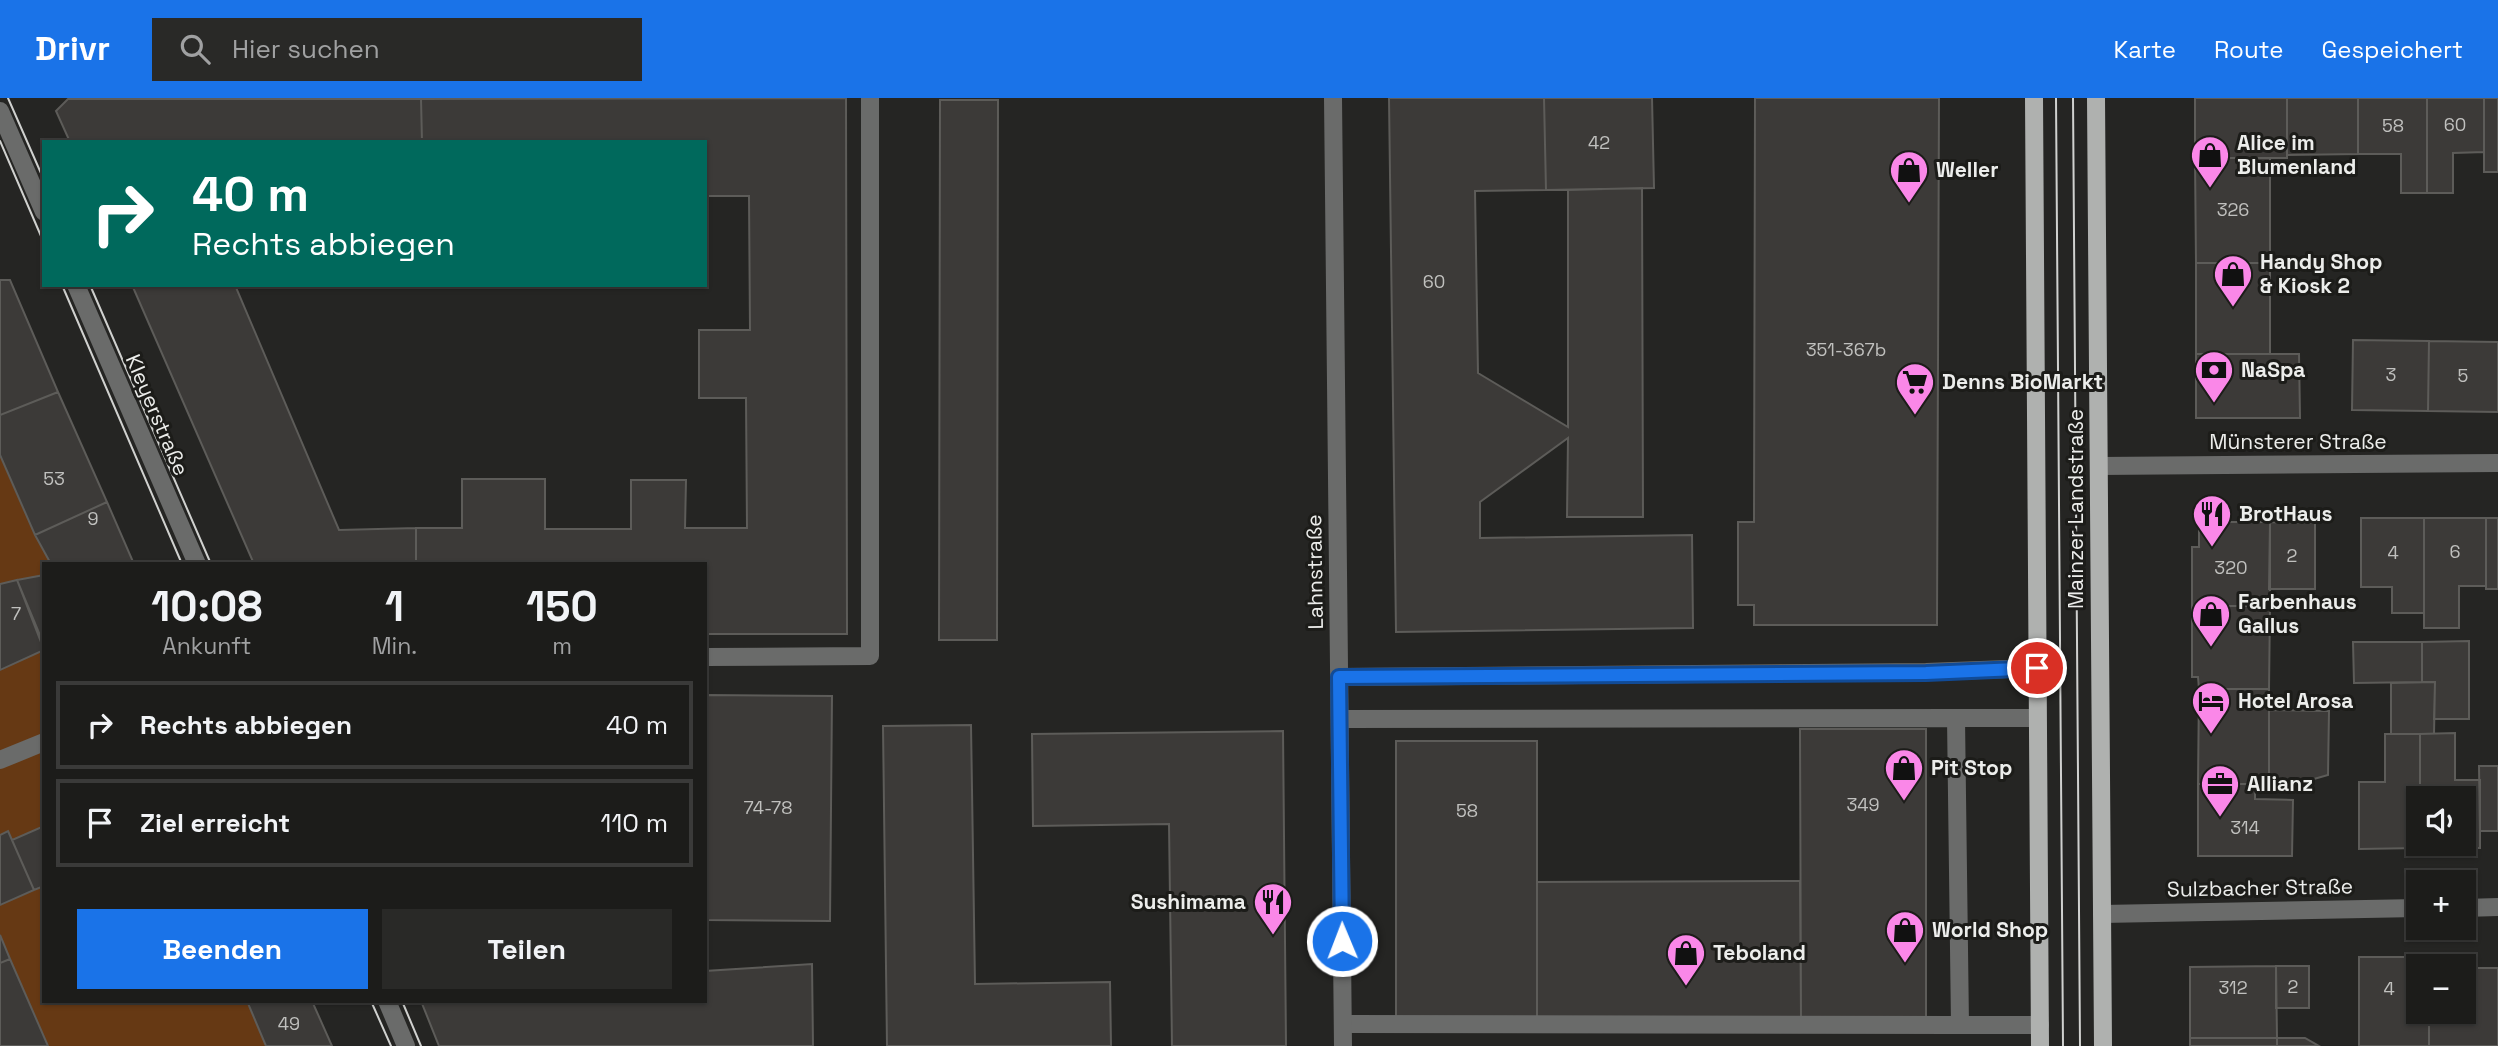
<!DOCTYPE html>
<html lang="de">
<meta charset="utf-8">
<style>
body{margin:0;font-family:"Space Grotesk",sans-serif;background:#292927;color:#f1f3f6;height:100vh;display:flex;flex-direction:column;font-size:26px;white-space:nowrap}
*{box-sizing:border-box;margin:0}
p{font-size:23px;color:#a0a1a2}
.icon{flex:none;width:38px;height:38px;fill:none;stroke:currentColor;stroke-width:2;stroke-linecap:round;stroke-linejoin:round}
.map{position:relative;flex:1;overflow:hidden}
.sheet{position:absolute;left:42px;top:464px;width:665px;height:441px;display:flex;flex-direction:column;background:#1c1c1a;border-radius:0px;box-shadow:0 2px 5px #0004,0 0 0 2px #3a3a39}
.sheet>*{flex:none}
.top-card{position:absolute;left:42px;top:42px;width:665px;height:147px;border-radius:0px;box-shadow:0 2px 5px #0004,0 0 0 2px #3a3a39;background:#00695c;color:#fff;overflow:hidden}
.controls{position:absolute;left:2406px;top:688px;display:grid;gap:14px}
.controls a{display:grid;place-items:center;width:70px;height:70px;border-radius:0px;background:#1c1c1a;box-shadow:0 2px 5px #0004,0 0 0 2px #3a3a39;font-size:35px}
.pin{position:absolute;display:grid;place-items:center;width:60px;height:60px;color:#fff;margin:-30px;border:4px solid #fff;border-radius:50%;box-shadow:0 2px 7px #0007}
.me{position:absolute;width:77px;margin:-38px;rotate:359deg;stroke-linejoin:round;filter:drop-shadow(0 0 5px #0008)}
.turn{display:flex;align-items:center;gap:24px;height:147px;padding:0 35px;font-size:32px}
.turn .icon{width:91px;height:91px;stroke-width:2.5}
.turn b{display:block;font-size:49px;line-height:60px}
.eta{display:flex;justify-content:space-evenly;align-items:center;height:119px;text-align:center}
.eta b{font-size:42px;font-weight:800;line-height:49px}
.primary-button{display:flex;gap:14px;margin-top:auto;padding:14px 35px}
.primary-button a{flex:1;height:80px;border-radius:0px;background:#1a73e8;color:#fff;font-size:28px;font-weight:800;line-height:80px;text-align:center}
.primary-button a+a{background:#292927;color:#f1f3f6}
ul{padding:0;list-style:none}
li{display:flex;align-items:center;gap:21px;height:88px;margin:0 14px 10px;padding:0 21px;border:4px solid #3a3a39;border-radius:0px}
li div{flex:1}
li b{display:block;font-size:26px}
li em{font-style:normal}
header{display:flex;align-items:center;gap:42px;box-sizing:border-box;height:98px;padding:0 35px;background:#1a73e8;color:#fff}
header strong{font-size:33px}
nav{display:flex;gap:38px;margin-inline-start:auto;font-size:24px}
.search{width:490px;height:63px;background:#292927;display:flex;align-items:center;gap:18px;box-sizing:border-box;padding:0 24px;border-radius:0px;color:#a0a1a2;font-size:26px}
.map>svg:first-child{display:block}
.green{fill:#663914}
.building{fill:#3c3a38;stroke:#5d5c59;stroke-width:2}
.lines{fill:none;stroke-linecap:round;stroke-linejoin:round}
.service{stroke:#6a6b6a;stroke-width:18}
.pedestrian{stroke:#6a6b6a;stroke-width:18}
.minor{stroke:#6a6b6a;stroke-width:18}
.tertiary{stroke:#6a6b6a;stroke-width:18}
.primary{stroke:#afb1af;stroke-width:18}
.tram{stroke:#d0d1cf;stroke-width:2}
.route-casing{stroke:#114b97;stroke-width:18}
.route{stroke:#1a73e8;stroke-width:12}
.labels{text-anchor:middle;stroke-width:6;stroke-linejoin:round;paint-order:stroke}
.number-label{font-size:18px;fill:#c0c0be}
.poi-label{font-size:21px;font-weight:bold;fill:#ecedeb;stroke:#1c1c19;text-anchor:start}
.street-label{font-size:21px;fill:#ecedeb;stroke:#1c1c19}
</style>
<header>
<strong>Drivr</strong>
<div class="search"><svg class="icon" aria-label="search" viewBox="0 0 24 24"><circle cx="10" cy="10" r="6"/><path d="M15 15l6 6"/></svg>Hier suchen</div>
<nav><a>Karte</a><a>Route</a><a>Gespeichert</a></nav>
</header>
<div class="map">
<svg width="2498" height="948" viewBox="0 0 2498 948">
<rect width="100%" height="100%" fill="#252523"/>
<!-- green -->
<path class="green" d="M0,357L35,437L51,465L44,466V477L0,486Z
M44,552V728L12,742L8,734L0,737V572Z
M44,788V903H247L266,948H48L0,837V807Z"/>
<!-- building -->
<path class="building" d="M846,0L847,536H705V466H416V430H462V381H545V431H631V382H686L685,430H747L746,300H699V232H750L749,98H705V44H422L421,1Z
M1389,0H1544L1546,92L1475,93L1478,275L1568,329V92L1642,90L1643,419H1567L1568,340L1480,404V440L1692,437L1693,530L1396,534Z
M1544,0H1652L1654,90L1546,92Z
M1755,0H1939L1937,527H1754V507H1738V424H1754Z
M2195,0H2287V60H2195Z
M2287,0H2358V56L2287,57Z
M2358,0H2427V95H2401V56H2358Z
M2427,0H2484V54L2453,55V95H2427Z
M2484,0H2498V74H2484Z
M68,1H421L422,44H70L56,13Z
M940,2H998L997,542H939Z
M2195,60H2270V165H2196Z
M2196,165H2270V256H2196Z
M0,182H10L58,294L0,317Z
M132,187H235L339,432L416,430V466H254Z
M2353,242L2429,243L2428,313L2352,312Z
M2429,243L2498,244V314L2428,313Z
M2196,256H2299L2300,320H2196Z
M58,294L107,404L35,437L0,357V317Z
M107,404L134,466H51L35,437Z
M2361,420H2424V515H2392V489H2361Z
M2424,420H2486V488H2459V530H2424Z
M2486,420H2498V491H2486Z
M2199,424H2270V508H2192V449H2199Z
M2270,424L2315,425V491H2269Z
M44,477V547L17,482Z
M17,482L44,552L0,572V486Z
M2192,508H2270L2269,591H2199L2198,579H2192Z
M2469,543V621H2434L2435,584H2422V544Z
M2353,544H2422V584L2354,585Z
M2435,584L2434,636H2391V585Z
M2199,591H2269V686H2198Z
M705,597L832,598L830,823L705,822Z
M2269,612L2329,613L2328,677L2293,687L2269,686Z
M971,627L975,886L1110,884L1111,948H887L883,628Z
M1800,631H1926V919H1801Z
M1283,633L1286,948H1172L1169,726L1033,728L1032,636Z
M2455,635V682H2480V750H2420V746H2464V700H2420V636Z
M2385,636H2420V750L2359,751V684H2385Z
M1396,643H1537V919L1396,920Z
M2479,668H2498V733H2480Z
M2198,686H2255V701L2293,702L2292,758H2198Z
M44,728V788L34,792L12,742Z
M8,733L34,792L0,807V737Z
M1800,783L1801,919H1537V784Z
M0,837L10,861L0,865Z
M2359,859H2428V868H2418V914H2429V948H2359Z
M10,861L48,948H0V865Z
M812,866L813,948H439L421,903H705V873Z
M2276,868L2277,940H2190V869Z
M2276,868H2309V910H2276Z
M2464,870H2498V948H2429V914H2464Z
M247,903H312L332,948H266Z
M2190,940H2277V948H2190Z
M2277,940H2305L2319,948H2277Z"/>
<g class="lines">
<!-- service -->
<path class="service" d="M705,559L870,558V0
M1339,579L1926,574L2037,570
M1956,620H2037
M1340,621L1956,620L1960,927L1343,926
M1960,927H2040"/>
<!-- pedestrian -->
<path class="pedestrian" d="M0,662L44,644"/>
<!-- minor -->
<path class="minor" d="M1333,0L1343,948
M2099,368L2498,365
M2464,810L2498,809
M2102,816L2418,810"/>
<!-- tertiary -->
<path class="tertiary" d="M0,13L44,114
M76,187L197,466
M387,903L406,948"/>
<!-- primary -->
<path class="primary" d="M2034,0L2040,948
M2096,0L2103,948"/>
<!-- tram -->
<path class="tram" d="M8,0L44,82
M2056,0L2063,948
M2073,0L2080,948
M0,43L44,145
M62,187L182,466
M90,187L211,466
M371,903L391,948
M402,903L421,948"/>
</g>
<g class="lines">
<!-- route casing -->
<g class="route-casing">
<path id="route" d="M1342,843L1339,579L1926,575L2037,570"/>
</g>
<!-- route -->
<use href="#route" class="route"/>
</g>
<!-- icons -->
<defs>
<g id="shop-pin" transform="scale(2.0125)"><path d="M0 17L-7.5 6A9.5 9.5 0 1 1 7.5 6Z" fill="#fa87e8" stroke="#1c1c19"/><path d="M-5-2.5h2.3a2.7 3.5 0 0 1 5.4 0H5L5.5 6h-11ZM-1.5-2.5h3a1.5 2.3 0 0 0-3 0Z" fill="#111"/></g>
<g id="bank-pin" transform="scale(2.0125)"><path d="M0 17L-7.5 6A9.5 9.5 0 1 1 7.5 6Z" fill="#fa87e8" stroke="#1c1c19"/><path d="M-6-4H6V4H-6ZM0-2.3a2.3 2.3 0 1 0 0 4.6a2.3 2.3 0 1 0 0-4.6Z" fill="#111"/></g>
<g id="supermarket-pin" transform="scale(2.0125)"><path d="M0 17L-7.5 6A9.5 9.5 0 1 1 7.5 6Z" fill="#fa87e8" stroke="#1c1c19"/><path d="M-6-5.5h2.5l.6 2H6L4.5 2H-2.5L-4.4-4H-6ZM-1.5 3.2a1.3 1.3 0 1 0 .1 0ZM3 3.2a1.3 1.3 0 1 0 .1 0Z" fill="#111"/></g>
<g id="restaurant-pin" transform="scale(2.0125)"><path d="M0 17L-7.5 6A9.5 9.5 0 1 1 7.5 6Z" fill="#fa87e8" stroke="#1c1c19"/><path d="M-5-6h1v4h1v-4h1v4h1v-4h1v5L-1.5 .5V6h-2V.5L-5-1ZM5-6V6H3V1.5H1.5Q1.5-4 5-6Z" fill="#111"/></g>
<g id="hotel-pin" transform="scale(2.0125)"><path d="M0 17L-7.5 6A9.5 9.5 0 1 1 7.5 6Z" fill="#fa87e8" stroke="#1c1c19"/><path d="M-6-4.5h1.5V1H6V5H4.5V3h-9V5H-6ZM-4 0a1.8 1.8 0 1 1 3.6 0ZM.5 0V-2.5h3Q6-2.5 6 0Z" fill="#111"/></g>
<g id="office-pin" transform="scale(2.0125)"><path d="M0 17L-7.5 6A9.5 9.5 0 1 1 7.5 6Z" fill="#fa87e8" stroke="#1c1c19"/><path d="M-6-3h4V-5.5h4V-3h4V5H-6ZM-1-4.5V-3h2v-1.5ZM-6 0V1H6V0Z" fill="#111"/></g>
</defs>
<g fill-rule="evenodd">
<use href="#shop-pin" x="2210" y="57"/>
<use href="#shop-pin" x="1909" y="72"/>
<use href="#shop-pin" x="2233" y="176"/>
<use href="#bank-pin" x="2214" y="272"/>
<use href="#supermarket-pin" x="1915" y="284"/>
<use href="#restaurant-pin" x="2212" y="416"/>
<use href="#shop-pin" x="2211" y="516"/>
<use href="#hotel-pin" x="2211" y="603"/>
<use href="#shop-pin" x="1904" y="670"/>
<use href="#office-pin" x="2220" y="686"/>
<use href="#restaurant-pin" x="1273" y="804"/>
<use href="#shop-pin" x="1905" y="832"/>
<use href="#shop-pin" x="1686" y="855"/>
</g>
<g class="labels">
<!-- number labels -->
<g class="number-label">
<text x="2455" y="33">60</text>
<text x="2393" y="34">58</text>
<text x="1599" y="51">42</text>
<text x="2233" y="118">326</text>
<text x="1434" y="190">60</text>
<text x="1846" y="258">351-367b</text>
<text x="2391" y="283">3</text>
<text x="2463" y="284">5</text>
<text x="54" y="387">53</text>
<text x="93" y="427">9</text>
<text x="2455" y="460">6</text>
<text x="2393" y="461">4</text>
<text x="2292" y="464">2</text>
<text x="2231" y="476">320</text>
<text x="16" y="522">7</text>
<text x="1863" y="713">349</text>
<text x="768" y="716">74-78</text>
<text x="1467" y="719">58</text>
<text x="2245" y="736">314</text>
<text x="2293" y="895">2</text>
<text x="2233" y="896">312</text>
<text x="2389" y="897">4</text>
<text x="289" y="932">49</text>
</g>
<!-- poi labels -->
<g class="poi-label">
<text x="2237" y="52">Alice im<tspan x="2237" dy="24">Blumenland</tspan></text>
<text x="1936" y="79">Weller</text>
<text x="2260" y="171">Handy Shop<tspan x="2260" dy="24">&amp; Kiosk 2</tspan></text>
<text x="2241" y="279">NaSpa</text>
<text x="1942" y="291">Denns BioMarkt</text>
<text x="2239" y="423">BrotHaus</text>
<text x="2238" y="511">Farbenhaus<tspan x="2238" dy="24">Gallus</tspan></text>
<text x="2238" y="610">Hotel Arosa</text>
<text x="1931" y="677">Pit Stop</text>
<text x="2247" y="693">Allianz</text>
<text x="1246" y="811" text-anchor="end">Sushimama</text>
<text x="1932" y="839">World Shop</text>
<text x="1713" y="862">Teboland</text>
</g>
<!-- street labels -->
<g class="street-label">
<text transform="translate(157 317) rotate(67)" y="7">Kleyerstraße</text>
<text x="2298" y="351">Münsterer Straße</text>
<text transform="translate(2076 411) rotate(-90)" y="7">Mainzer Landstraße</text>
<text transform="translate(1315 474) rotate(-91)" y="7">Lahnstraße</text>
<text transform="translate(2260 790) rotate(-1)" y="7">Sulzbacher Straße</text>
</g>
</g>
</svg>
<div class="controls">
<a><svg class="icon" aria-label="sound" viewBox="0 0 24 24"><path d="M4 9h4l5-4v14l-5-4H4zM17 9q2 3 0 6"/></svg></a>
<a>+</a>
<a>−</a>
</div>
<div class="pin" style="left:2037px;top:570px;background:#d93025"><svg class="icon" aria-label="arrive" viewBox="0 0 24 24"><path d="M6 21V4h12l-3 4 3 4H6"/></svg></div>
<svg class="me" style="left:1342px;top:843px" viewBox="-20 -20 40 40"><circle r="17" fill="#1a73e8" stroke="#fff" stroke-width="3"/><path d="M0-11L8 9 0 5-8 9z" fill="#fff"/></svg>
<div class="top-card">
<div class="turn"><svg class="icon" aria-label="right" viewBox="0 0 24 24"><path d="M7 20v-9h11M14 6l5 5-5 5"/></svg><div><b>40 m</b>Rechts abbiegen</div></div>
</div>
<section class="sheet">
<div class="eta">
<div><b>10:08</b><p>Ankunft</p></div>
<div><b>1</b><p>Min.</p></div>
<div><b>150</b><p>m</p></div>
</div>
<ul>
<li><svg class="icon" aria-label="right" viewBox="0 0 24 24"><path d="M7 20v-9h11M14 6l5 5-5 5"/></svg><div><b>Rechts abbiegen</b></div><em>40 m</em></li>
<li><svg class="icon" aria-label="arrive" viewBox="0 0 24 24"><path d="M6 21V4h12l-3 4 3 4H6"/></svg><div><b>Ziel erreicht</b></div><em>110 m</em></li>
</ul>
<div class="primary-button"><a>Beenden</a><a>Teilen</a></div>
</section>
</div>
